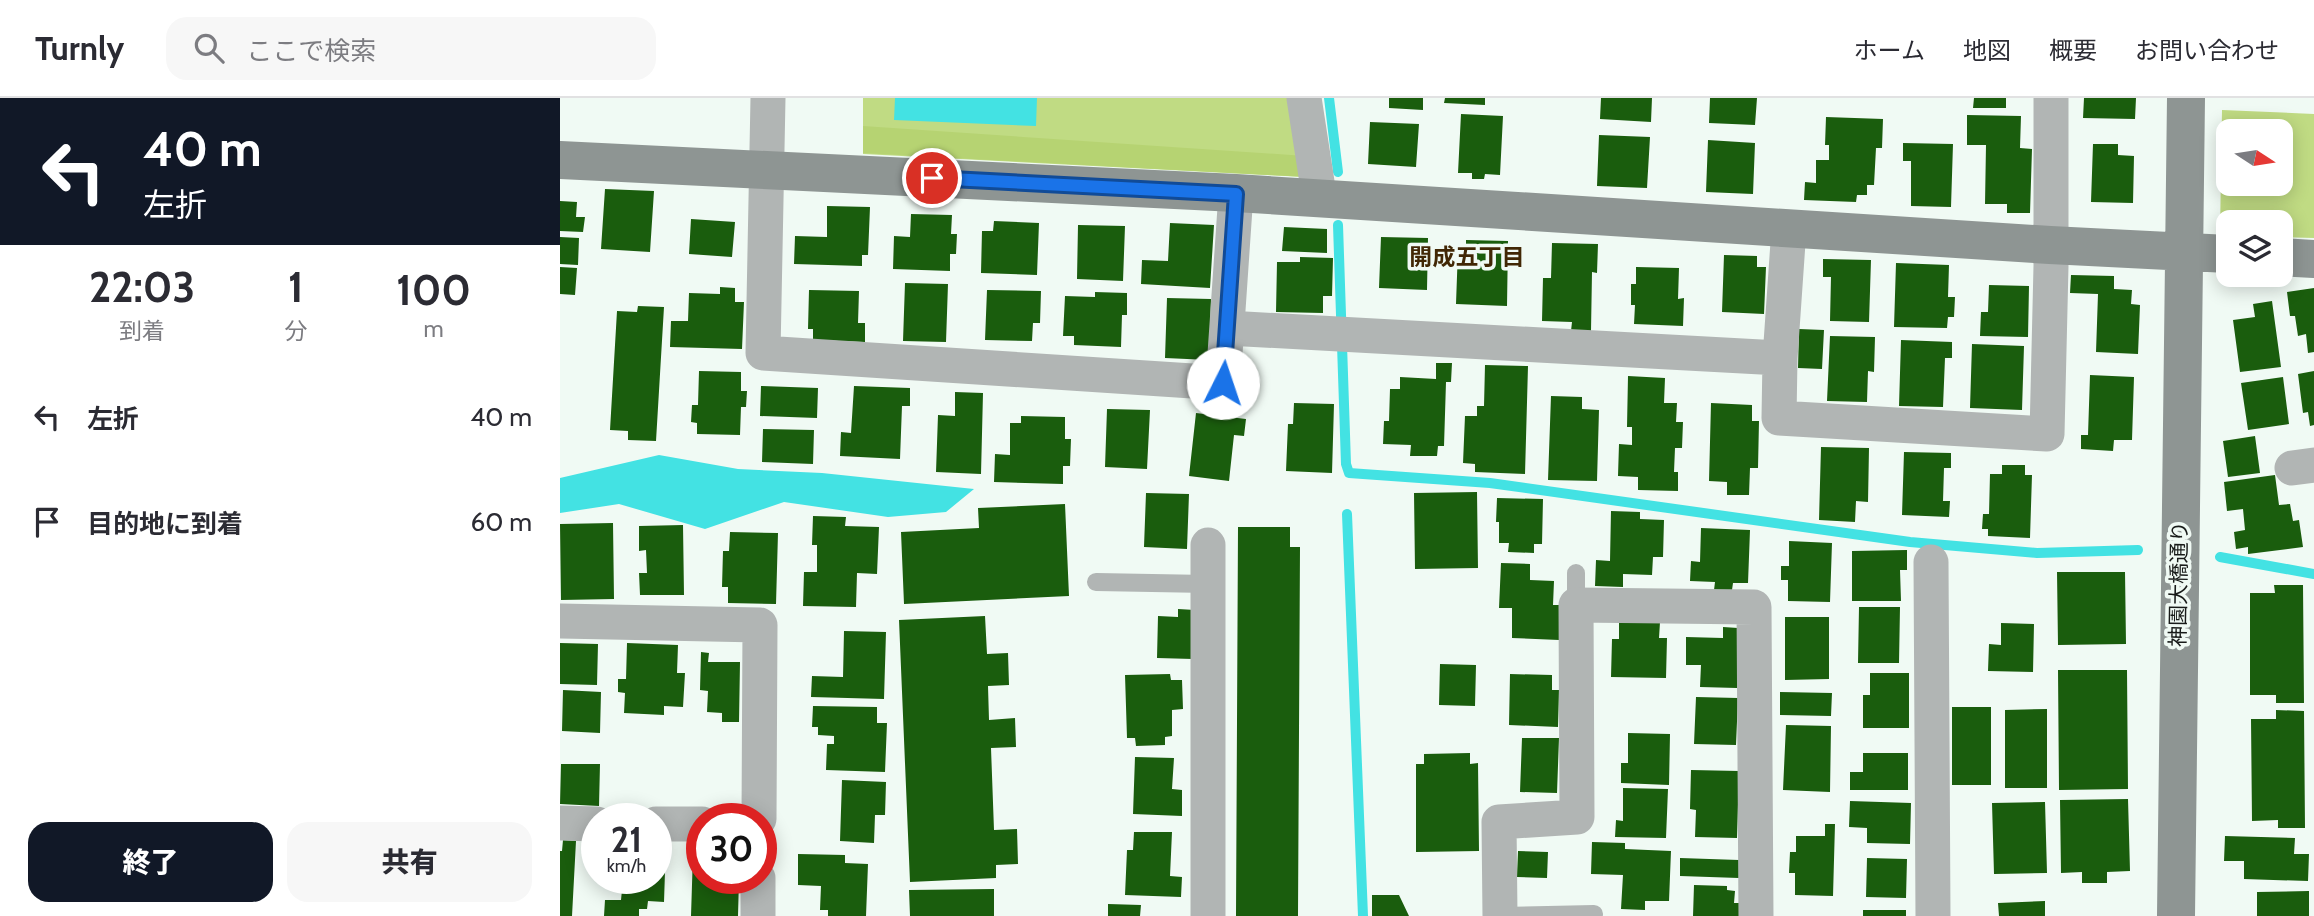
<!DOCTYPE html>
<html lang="ja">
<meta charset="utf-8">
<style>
body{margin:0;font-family:Cabin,"Noto Sans JP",sans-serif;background:#f7f7f7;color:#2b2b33;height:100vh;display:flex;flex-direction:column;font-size:26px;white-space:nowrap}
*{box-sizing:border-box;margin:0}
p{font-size:23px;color:#7c7c81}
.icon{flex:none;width:38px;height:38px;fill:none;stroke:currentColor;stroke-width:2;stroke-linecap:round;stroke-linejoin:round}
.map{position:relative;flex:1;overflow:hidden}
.details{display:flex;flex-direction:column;background:#fff;width:560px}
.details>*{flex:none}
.top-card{background:#111827;color:#fff;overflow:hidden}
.needle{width:46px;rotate:102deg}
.controls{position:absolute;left:1656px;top:21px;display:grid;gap:14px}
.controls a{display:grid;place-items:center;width:77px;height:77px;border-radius:14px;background:#fff;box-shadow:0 4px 18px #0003;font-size:35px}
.speed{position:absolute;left:21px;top:705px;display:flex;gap:14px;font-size:35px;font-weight:700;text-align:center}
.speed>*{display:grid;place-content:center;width:91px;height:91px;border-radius:50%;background:#fff;box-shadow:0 4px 18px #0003;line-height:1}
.speed small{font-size:18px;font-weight:400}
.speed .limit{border:10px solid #d22;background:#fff;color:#111}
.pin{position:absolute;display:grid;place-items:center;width:60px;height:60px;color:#fff;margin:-30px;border:4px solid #fff;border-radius:50%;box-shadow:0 2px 7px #0007}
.me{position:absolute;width:77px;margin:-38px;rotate:4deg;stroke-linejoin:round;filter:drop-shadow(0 0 5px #0008)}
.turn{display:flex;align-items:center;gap:24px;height:147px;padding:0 28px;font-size:32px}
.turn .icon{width:91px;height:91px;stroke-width:2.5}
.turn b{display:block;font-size:49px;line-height:60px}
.eta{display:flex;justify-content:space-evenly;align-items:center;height:119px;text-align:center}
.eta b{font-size:42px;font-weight:800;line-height:49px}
.action{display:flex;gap:14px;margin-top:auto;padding:14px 28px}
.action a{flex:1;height:80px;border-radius:21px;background:#111827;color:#fff;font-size:28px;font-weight:800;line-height:80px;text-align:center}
.action a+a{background:#f7f7f7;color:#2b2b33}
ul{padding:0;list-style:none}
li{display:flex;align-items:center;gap:21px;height:105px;padding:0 28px}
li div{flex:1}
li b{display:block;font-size:26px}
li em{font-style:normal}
header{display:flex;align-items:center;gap:42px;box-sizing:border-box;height:98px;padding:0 35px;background:#fff;border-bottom:2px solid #e1e1e2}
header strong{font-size:33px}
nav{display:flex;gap:38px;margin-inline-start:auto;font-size:24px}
.search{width:490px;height:63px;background:#f7f7f7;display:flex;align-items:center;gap:18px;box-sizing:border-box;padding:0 24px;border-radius:21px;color:#7c7c81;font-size:26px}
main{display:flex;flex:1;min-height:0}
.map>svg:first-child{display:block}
.green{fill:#c0db83;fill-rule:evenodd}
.forest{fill:#b6d372}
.water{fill:#43e2e3}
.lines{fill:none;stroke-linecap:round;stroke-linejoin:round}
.stream{stroke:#43e2e3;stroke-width:10}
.building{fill:#1a5d0d}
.lane{stroke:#b1b5b4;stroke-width:18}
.street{stroke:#b1b5b4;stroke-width:35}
.secondary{stroke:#8e9593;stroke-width:38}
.route-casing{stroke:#114b97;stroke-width:18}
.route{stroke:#1a73e8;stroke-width:12}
.labels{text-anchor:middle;stroke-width:7;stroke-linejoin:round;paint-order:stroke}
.street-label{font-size:21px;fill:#181b19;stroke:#f0faf4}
.neighbourhood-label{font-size:23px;font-weight:bold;fill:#412705;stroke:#f0faf4}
</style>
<header>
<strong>Turnly</strong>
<div class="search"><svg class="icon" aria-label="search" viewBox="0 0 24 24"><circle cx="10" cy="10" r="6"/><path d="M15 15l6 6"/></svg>ここで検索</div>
<nav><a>ホーム</a><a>地図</a><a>概要</a><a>お問い合わせ</a></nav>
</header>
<main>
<section class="details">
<div class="top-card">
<div class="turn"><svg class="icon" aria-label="left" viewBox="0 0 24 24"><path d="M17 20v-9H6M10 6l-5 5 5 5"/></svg><div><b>40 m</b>左折</div></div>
</div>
<div class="eta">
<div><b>22:03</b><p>到着</p></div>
<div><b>1</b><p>分</p></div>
<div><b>100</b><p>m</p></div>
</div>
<ul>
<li><svg class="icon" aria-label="left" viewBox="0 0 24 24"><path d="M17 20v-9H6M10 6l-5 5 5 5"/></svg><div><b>左折</b></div><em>40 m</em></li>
<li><svg class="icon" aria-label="arrive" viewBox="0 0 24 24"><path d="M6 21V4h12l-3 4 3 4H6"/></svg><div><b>目的地に到着</b></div><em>60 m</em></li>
</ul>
<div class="action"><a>終了</a><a>共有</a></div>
</section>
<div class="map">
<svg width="1754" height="818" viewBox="0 0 1754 818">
<rect width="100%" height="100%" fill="#f0faf4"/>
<!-- green -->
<path class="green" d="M303,0H736L746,79L303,56Z
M1662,12L1754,16V140L1720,139V124H1668V136L1660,135ZM1720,33V86H1668V33Z"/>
<!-- forest -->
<path class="forest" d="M303,28L745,58L746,79L303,55Z"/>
<!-- water -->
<path class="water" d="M335,0H477L476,28L334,22Z
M99,357L178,371L262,375L414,391L386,414L328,419L224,404L145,431L59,406L0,415V380Z"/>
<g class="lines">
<!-- stream -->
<path class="stream" d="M769,0L778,74
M778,127L786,366L789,375L930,385L1350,444L1477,455L1578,452
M787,416L803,818
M1660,459L1754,476"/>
</g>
<!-- building -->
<path class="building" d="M829,0H863V12L829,10Z
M885,0H925V7L884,5Z
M1041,0H1092L1091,24L1040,21Z
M1150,0H1197L1195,27L1149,25Z
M1414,0H1446V10H1413Z
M1524,0H1576L1575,21L1523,20Z
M901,16L943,18L940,77L925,76L924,81H912V75H898Z
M1407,17L1461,18L1460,50L1472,51L1470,115H1447V106H1425L1426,47H1407Z
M1266,19L1323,21L1322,50H1316L1314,87H1307V97H1297L1296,104L1244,102L1245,84L1256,85V62H1269V47H1265Z
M810,24L859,26L856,69L808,66Z
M1039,37L1090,39L1087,90L1037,88Z
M1148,42L1195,45L1193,96L1146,94Z
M1343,45L1393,46L1391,109L1351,108V63H1343Z
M1533,46H1558V57L1574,58L1573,105L1531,104Z
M45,91L94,93L90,154L41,151Z
M0,103L17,104L16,119H25L23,134L0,133Z
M267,108L310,109L308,157H302V168L234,166L235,138L267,139Z
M351,116L392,117L391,136H397L396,156H390V173L333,171L334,138L350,139Z
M131,121L175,124L172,159L129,156Z
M434,123L479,125L477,177L421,175L422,133H433Z
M610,125L654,127L650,190L581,186L582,162L608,163Z
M518,127L565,128L563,183L517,181Z
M724,129L767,131V155L722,153Z
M0,139L19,140L18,167L0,166Z
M821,139L868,140L867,192L819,190Z
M906,142L948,143L947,208L896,206L898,151L906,152Z
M992,145L1038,146L1037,175L1032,174L1031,233H1011L1012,224L982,223L983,180H991Z
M1164,157L1197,158V169H1206L1204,216L1162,214Z
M740,159L773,160L772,198H763V215L716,214L717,164H740Z
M1263,161L1311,162L1309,224L1270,223L1271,179H1263Z
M1336,165L1389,167L1388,199H1395L1394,219H1388L1387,230L1334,229Z
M0,169L17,170L15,197L0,196Z
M1076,169L1119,170L1118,201L1124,200L1123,228L1074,226L1075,207H1071V186H1076Z
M1511,177L1554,178V191L1572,192L1571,206L1580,207L1578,256L1536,254L1538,196L1510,195Z
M345,185L388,186L386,244L343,243Z
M1429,187L1469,188L1468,239L1420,238L1421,214H1428Z
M160,189L175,190V204H184L182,251L110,249L111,223H128L129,195L160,196Z
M1754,190V254L1748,255L1746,236L1738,238L1735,218H1730L1727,194Z
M249,192L299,193L298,225H305V244L253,242V231H248Z
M427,192L481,193L480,225H473L472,243L425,242Z
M535,194L567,195V217H562L561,249L514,247V238H503L505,198L535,199Z
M607,200L651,201L649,262L605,260Z
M1712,203L1721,269L1680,274L1673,222L1695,219L1693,206Z
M78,208L104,209L96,343L68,342V333L50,332L57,213L77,214Z
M1239,231L1264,232L1262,271L1238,270Z
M1270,238L1315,239L1314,274L1308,273L1307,304L1267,303Z
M1341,242L1392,244V260H1385L1383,309L1339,308Z
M1412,246L1464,248L1462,312L1410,310Z
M876,265H892L891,284H886L884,348H878L877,358H850L851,347L823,346L824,323H829L830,291H840V279L876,281Z
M925,267L968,268L965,376L915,374V366L903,365L905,318H917V308H924Z
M139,273L181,274V293H187L186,309H181L180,337L137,336V325L131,324L132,307H138Z
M1754,273V327L1750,328L1748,314L1743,315L1738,276Z
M1530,277L1574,279L1572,342H1554L1553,353L1521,351V337H1528Z
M1068,278L1105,280L1104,305H1117L1116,324H1123L1122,350H1115L1114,374H1118V393L1078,392V379L1058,378L1059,346L1072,347V329H1067Z
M1723,279L1729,326L1688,332L1681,285Z
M201,288L258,290L257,320L200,318Z
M294,288L350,290V308H342L340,361L280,358L281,334L291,335Z
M395,294L423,295L421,376L376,374L378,317L395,318Z
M991,298L1022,299V311L1039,312L1037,383L988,382Z
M734,305L774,306L772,375L726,373L728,326H733Z
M1151,305L1192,307V323H1199L1198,370H1190L1189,397H1167V384L1149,383Z
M547,311L590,312L587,371L545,369Z
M636,315L686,321L684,338L674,337L669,383L629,378Z
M461,318L505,319V341H511L510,368H503V386L434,384L435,356L450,357V325H461Z
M203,331L254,332L253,366L202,364Z
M1695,338L1700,375L1668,379L1663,343Z
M1261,349L1309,350L1308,404L1296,403L1295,424L1259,422Z
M1344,354L1391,355V370H1384L1383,403H1390L1389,419L1342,417Z
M1442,367H1465V377H1472L1470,440L1428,438V431H1422L1423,416H1429L1430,376H1442Z
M1715,377L1719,407L1730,406L1733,423L1739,422L1743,449L1688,456V449L1676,451L1674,434L1685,432L1683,411L1667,413L1664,384Z
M917,394L918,470L855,471L854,395Z
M586,395L629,396L627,451L584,449Z
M937,400L983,401L982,446H974V455L948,454L949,445H939V424H936Z
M505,406L509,498L344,506L341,434L419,430L418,410Z
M1051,413L1080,414V421L1104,422L1103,459H1093L1092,477L1063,476V489L1035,488L1036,462L1050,463Z
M253,418L286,419L285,428L319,429L317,476L297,475L296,509L243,508L244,474H257V447H252Z
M53,425L54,501L1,502L0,426Z
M123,427L124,497H80L79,475H87L86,452L79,453V428Z
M678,429H730V449H740L738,818H676Z
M1141,430L1190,432L1188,485H1173L1172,492H1154L1155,484L1130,483L1131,463L1140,464Z
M170,434L218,435L216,506L168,505V489H162L163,453H169Z
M1229,443L1272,445L1270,504L1228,503V482H1221V468H1229Z
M1347,452V472H1340L1341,503H1292V453Z
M941,465L970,466V482L994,483L993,507H1000L999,542L952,540V510H939Z
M1497,474H1565L1566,546L1498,547Z
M1714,487H1743L1744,605H1716V597H1690V495H1715Z
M1299,509H1340L1339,565H1298Z
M618,511L635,512L633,561L597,560L598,518L618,519Z
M425,518L427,556L448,555L449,587L428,588L429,622L455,620L456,649L431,650L434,732L457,731L458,766L436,767V780L350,784L339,522Z
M1225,519H1269V581L1225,582Z
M1059,523L1100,524L1099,540H1107L1106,580L1051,579L1052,541H1059Z
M1441,525L1474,526L1473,574L1428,573L1429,546L1441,547Z
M1163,529L1178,530L1177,590L1140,589L1141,567H1126V539L1163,540Z
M284,533L326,534L324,601L251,599L252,578L283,579Z
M0,545L38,546L37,587L0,586Z
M67,545L118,547L117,575H125L123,609L104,608V617L64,615L65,595L58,594V581H66Z
M141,554L149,555L148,564H180L179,624H162V615L147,614L148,593L140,592Z
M880,566L916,567L915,608L879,607Z
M1498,572H1567L1568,691L1499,692Z
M1310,575H1349V630H1303V597H1310Z
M610,576L611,582H622L623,611L612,612V638L605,639V647L576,648L575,640H567L565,577Z
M950,576L992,577V592H999L998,629L949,627Z
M3,592L41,594L40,635L2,633Z
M1220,594L1272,595L1271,618L1220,617Z
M1136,599L1178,600L1176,647L1134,646Z
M253,608L317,609V625H327L325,674L266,672L267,646H274V638L258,637V629H252Z
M1392,609H1431V687H1392Z
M1487,611V690H1445V612Z
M1716,612L1744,613L1745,730H1718V722L1692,723L1691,621H1716Z
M1226,627L1271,628L1270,694L1223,692Z
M1068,635L1110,636L1109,687L1061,685V665H1068Z
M962,640H999L997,695L960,694Z
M910,655V666L918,665L919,753L856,754V666H864V656Z
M1303,655H1348V692H1290V674H1303Z
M575,659L614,660L612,691L622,692V718L573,716Z
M1,666H40L39,708L0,706Z
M1131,672L1179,673L1177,740L1135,739L1136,712L1130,711Z
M282,682L326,684L325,717H315L314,745L280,743Z
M1063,690L1108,691L1106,740L1055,739L1056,722L1063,723Z
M1568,701L1570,773L1547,774V785H1522V774L1501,775L1500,702Z
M1290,703L1351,705L1350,746L1307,745V730L1289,729Z
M1485,704L1487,775L1434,776L1432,705Z
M1265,726H1275L1273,798L1235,797V775H1229L1230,754H1236V738H1265Z
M574,734H612L610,778L622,779L621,799L565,797L567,752H573Z
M1665,738L1735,740L1734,756H1749L1748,783L1684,781V763H1664Z
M3,742L16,743L12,818H0V753H2Z
M96,743H106L104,804L88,803L87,811H79V818H44L45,802H61L62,792L53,791V780H96Z
M1032,744L1065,745V751L1111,753L1109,803H1085V812L1061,811L1063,777L1031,776Z
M958,753L988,754L987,780L957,779Z
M133,755H142V780H179L178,818H131Z
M238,756L285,757V765L308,766L306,818H268V812H260L261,788L238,787Z
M1120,760L1179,762V780L1120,778Z
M1307,760L1347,761L1346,800L1306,799Z
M1134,787L1167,788V792L1175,793L1174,805H1180V818H1133Z
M434,791V818H350L349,792Z
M1749,793V818H1697V794Z
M812,797H839L849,818H812Z
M1485,803V818H1439L1438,805Z
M548,806L581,807L580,818H548Z
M1303,812H1346V818H1303Z"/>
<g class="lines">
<!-- lane -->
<path class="lane" d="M1016,475V507
M536,484L648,486
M940,818L1034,816"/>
<!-- street -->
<path class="street" d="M208,0L203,255L663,285L676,95
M744,0L757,84L755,100
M1229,130L1220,260L1219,320L1487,336L1491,168V0
M667,230L1220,260
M1732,370L1754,367
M1371,464L1373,818
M0,523L200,527L199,721
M0,725L37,726
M96,726H142
M198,818V780
M648,818V447
M940,818L939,724L1017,719L1016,507L1194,509L1196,818"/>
<!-- secondary -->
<path class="secondary" d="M0,62L676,95L1490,147L1668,156
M1720,159L1754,161
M1616,818L1626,0"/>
</g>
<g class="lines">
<!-- route casing -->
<g class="route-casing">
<path id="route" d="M372,80L676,96L663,285"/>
</g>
<!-- route -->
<use href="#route" class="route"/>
</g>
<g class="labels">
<!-- street labels -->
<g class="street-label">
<text transform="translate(1619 486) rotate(-89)" y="7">神園大橋通り</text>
</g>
<!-- neighbourhood labels -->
<g class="neighbourhood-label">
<text x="907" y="167">開成五丁目</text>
</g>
</g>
</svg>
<div class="controls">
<a><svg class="needle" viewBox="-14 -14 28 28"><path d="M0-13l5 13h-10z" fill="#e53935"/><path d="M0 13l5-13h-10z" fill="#7c7c81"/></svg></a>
<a><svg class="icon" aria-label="layers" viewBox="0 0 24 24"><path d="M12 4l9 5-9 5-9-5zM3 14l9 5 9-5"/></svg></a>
</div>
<div class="speed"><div>21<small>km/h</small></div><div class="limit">30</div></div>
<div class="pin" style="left:372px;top:80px;background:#d93025"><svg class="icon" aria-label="arrive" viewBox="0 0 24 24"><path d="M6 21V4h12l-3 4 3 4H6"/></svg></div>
<svg class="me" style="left:663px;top:285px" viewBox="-20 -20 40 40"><circle r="19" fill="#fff"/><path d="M0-13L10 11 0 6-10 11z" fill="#1a73e8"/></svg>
</div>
</main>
